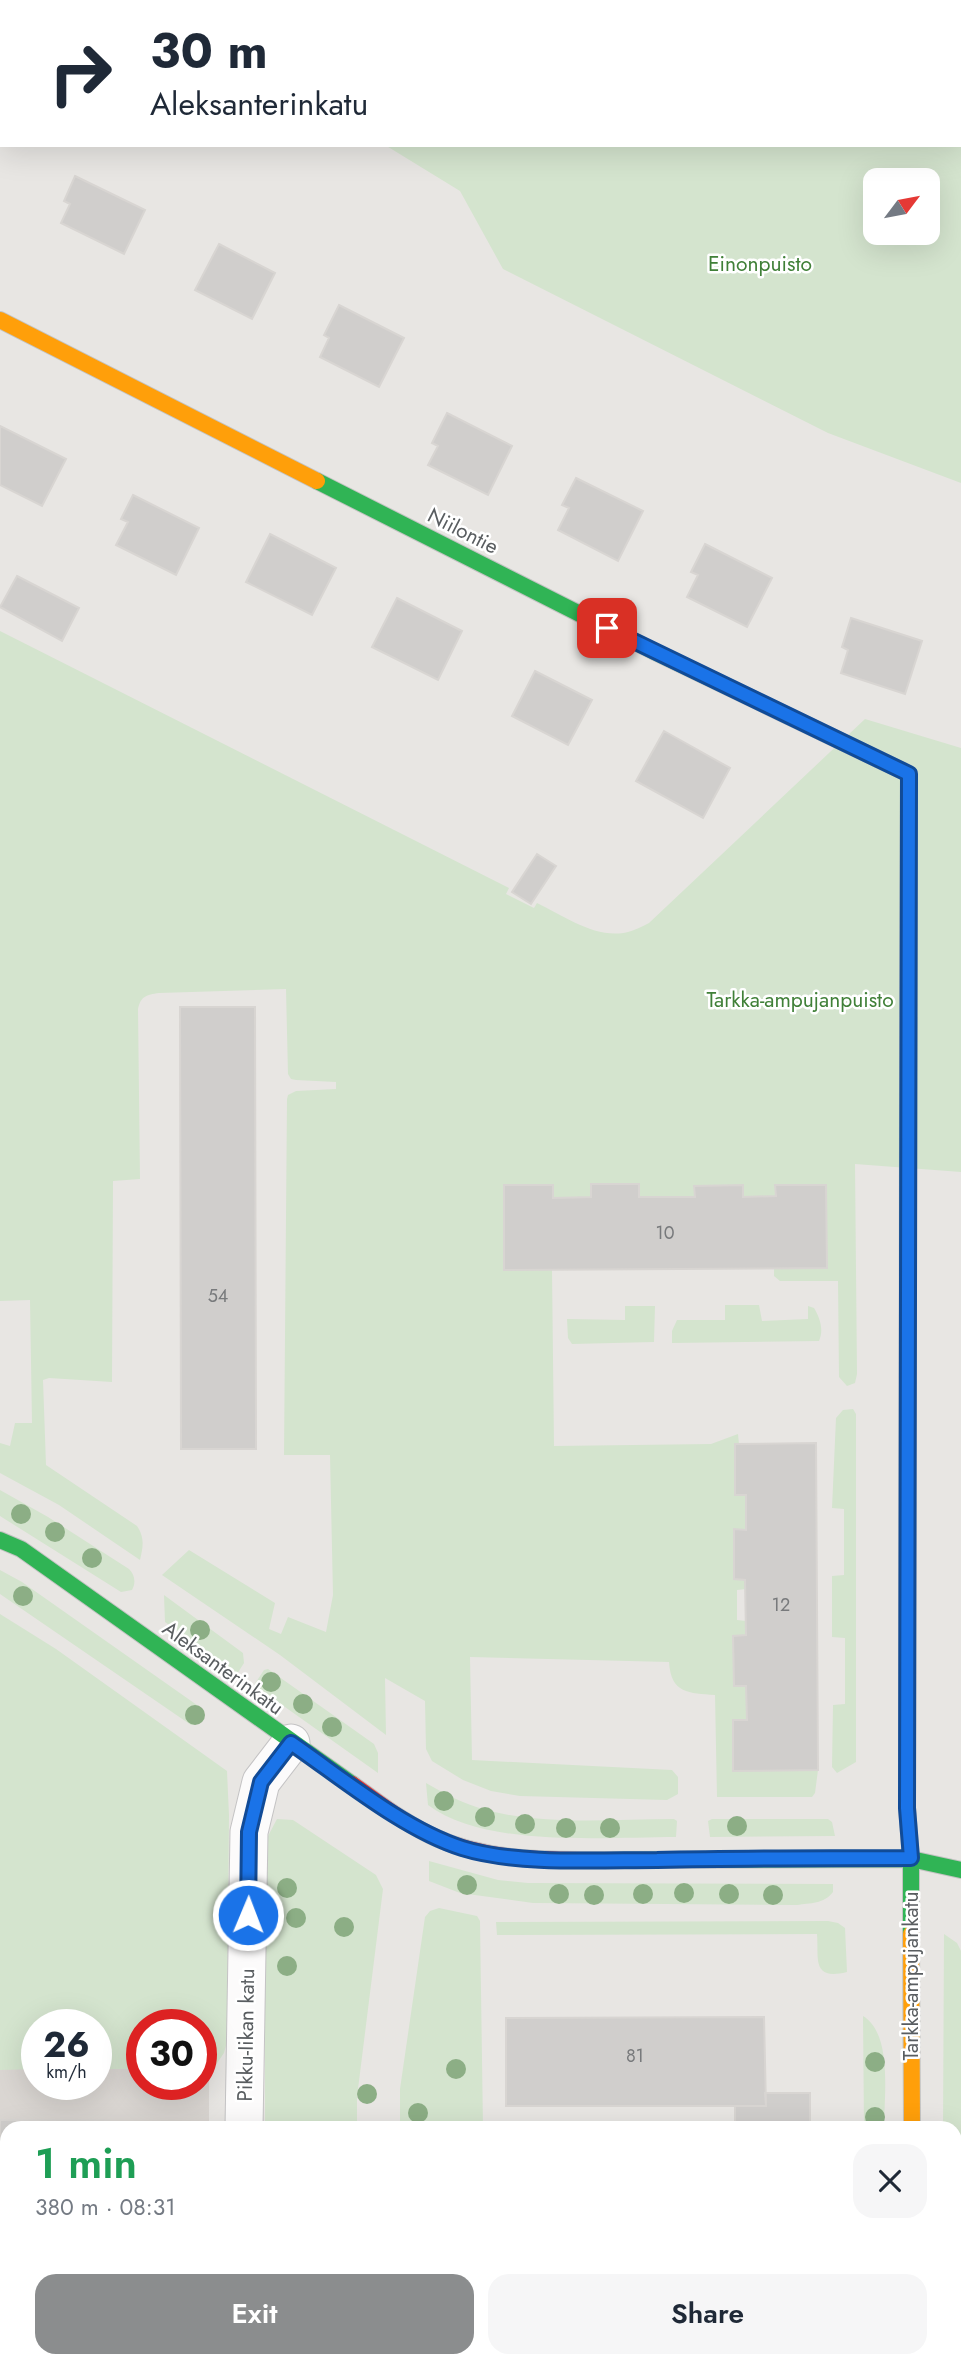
<!DOCTYPE html>
<meta charset="utf-8">
<style>
body{margin:0;font-family:Jost,sans-serif;background:#f6f6f7;color:#1f2937;height:100vh;display:flex;flex-direction:column;font-size:26px;white-space:nowrap}
*{box-sizing:border-box;margin:0}
p{font-size:23px;color:#747a83}
.icon{flex:none;width:38px;height:38px;fill:none;stroke:currentColor;stroke-width:2;stroke-linecap:round;stroke-linejoin:round}
.map{position:relative;flex:1;overflow:hidden}
.side{position:absolute;left:0px;top:2121px;width:962px;height:247px;display:flex;flex-direction:column;background:#fff;border-radius:21px 21px 0 0;box-shadow:0 7px 28px #0002}
.side>*{flex:none}
.top-card{position:absolute;left:0px;top:0px;width:962px;height:147px;box-shadow:0 7px 28px #0002;background:#fff;color:#1f2937;overflow:hidden}
.needle{width:46px;rotate:58deg}
.fabs{position:absolute;left:863px;top:168px;display:grid;gap:14px}
.fabs a{display:grid;place-items:center;width:77px;height:77px;border-radius:14px;background:#fff;box-shadow:0 7px 28px #0002;font-size:35px}
.speed{position:absolute;left:21px;top:2009px;display:flex;gap:14px;font-size:35px;font-weight:700;text-align:center}
.speed>*{display:grid;place-content:center;width:91px;height:91px;border-radius:50%;background:#fff;box-shadow:0 7px 28px #0002;line-height:1}
.speed small{font-size:18px;font-weight:400}
.speed .limit{border:10px solid #d22;background:#fff;color:#111}
.pin{position:absolute;display:grid;place-items:center;width:60px;height:60px;color:#fff;margin:-30px;border-radius:14px;box-shadow:0 4px 10px #0006}
.me{position:absolute;width:77px;margin:-38px;rotate:1deg;stroke-linejoin:round;filter:drop-shadow(0 0 5px #0008)}
.turn{display:flex;align-items:center;gap:24px;height:147px;padding:0 35px;font-size:32px}
.turn .icon{width:91px;height:91px;stroke-width:2.5}
.turn b{display:block;font-size:49px;line-height:60px}
.round{display:grid;place-items:center;flex:none;width:74px;height:74px;border-radius:21px;background:#f6f6f7}
.headline{display:flex;align-items:center;justify-content:space-between;height:119px;padding:0 35px}
h1{font-size:42px;font-weight:600;line-height:52px;color:#1e9e55}
.button{display:flex;gap:14px;margin-top:auto;padding:14px 35px}
.button a{flex:1;height:80px;border-radius:21px;background:#8b8d8e;color:#fff;font-size:28px;font-weight:600;line-height:80px;text-align:center}
.button a+a{background:#f6f6f7;color:#1f2937}
.map>svg:first-child{display:block}
.education{fill:#dad6d2}
.green{fill:#d4e4ce;fill-rule:evenodd}
.building{fill:#d0cecc;stroke:#d8d5d2;stroke-width:2}
.lines{fill:none;stroke-linecap:round;stroke-linejoin:round}
.street-casing{stroke:#c4c3c4;stroke-width:39}
.fast-casing{stroke:#c3c3c2;stroke-width:18}
.slow-casing{stroke:#c3c3c2;stroke-width:18}
.jam-casing{stroke:#c3c3c2;stroke-width:18}
.street{stroke:#fcfbfb;stroke-width:37}
.fast{stroke:#30b455;stroke-width:16}
.slow{stroke:#ff9f0a;stroke-width:16}
.jam{stroke:#e5322d;stroke-width:16}
.tree{fill:#8cae85}
.route-casing{stroke:#114b97;stroke-width:18}
.route{stroke:#1a73e8;stroke-width:12}
.labels{text-anchor:middle;stroke-width:5;stroke-linejoin:round;paint-order:stroke}
.number-label{font-size:18px;fill:#787a7c}
.park-label{font-size:21px;fill:#408038;stroke:#fff}
.street-label{font-size:21px;fill:#595d60;stroke:#fff}
</style>
<div class="map">
<svg width="961" height="2367" viewBox="0 0 961 2367">
<rect width="100%" height="100%" fill="#e8e6e3"/>
<!-- education -->
<path class="education" d="M0,2041H37V2084H96V2041L142,2042V2084H201V2042H209V2128H7V2361H209V2367H0Z"/>
<!-- green -->
<path class="green" d="M146,0H756L759,2H149Z
M908,0H961V483L828,433L503,269L460,191L385,145H961V2H907ZM875,180H928V233H875Z
M0,631L509,888L506,894L534,908L537,903C564,916 597,940 628,932C635,930 643,926 649,923L865,719L961,748V1172L855,1164L857,1374L855,1383L847,1386L839,1377L838,1281H780L774,1276V1268H827L826,1185H776V1196L743,1197V1185L695,1186V1197H639V1184H591V1197L553,1198L552,1185L504,1186V1270H552L554,1446L711,1444L738,1434L739,1444H735V1495H746V1530L735,1529L734,1579L745,1580L746,1589L737,1590V1620L746,1621V1635L733,1636L734,1686H746L747,1720L734,1771L818,1770L815,1793L812,1797H717L715,1695C689,1693 671,1694 669,1662L470,1657L472,1760L672,1770L678,1777V1794L667,1800L520,1796L491,1791L463,1780L432,1761L426,1749L425,1701L385,1678L386,1735L280,1655L162,1575L189,1550L275,1603L269,1629L281,1634L288,1617L326,1632L333,1595L330,1455H284L287,1099L288,1095L296,1091L336,1089V1082L296,1080L291,1079L288,1074L286,989L159,993C146,995 141,996 138,1009L140,1179L113,1181L112,1382L49,1378L43,1380L46,1465L137,1526C145,1538 143,1547 140,1560L59,1505L0,1473V1443L10,1446L15,1423H32L30,1300L0,1301Z
M725,1305H759L762,1321L808,1319V1306L814,1308C820,1318 824,1330 819,1341L672,1343V1331L677,1320H725Z
M625,1306H655L654,1342L572,1344L568,1338L567,1319L625,1320Z
M853,1409L856,1414V1762L837,1773L832,1767L833,1705L845,1704V1638L832,1637V1576L844,1575V1509L832,1508L836,1418L843,1410Z
M0,1490L48,1517L129,1569C135,1575 136,1583 132,1590L121,1592L0,1516Z
M0,1570L22,1582L204,1710L200,1723L191,1725L0,1594Z
M164,1595L243,1653L244,1663L237,1674L165,1622Z
M0,1614L56,1649L227,1771L229,1815L227,2042L224,2053L215,2066L201,2068V2025H142V2069H96V2025H37V2069L0,2070Z
M268,1669L374,1744L378,1753V1773L254,1685L264,1670Z
M426,1783C445,1794 464,1804 486,1810C546,1826 613,1819 674,1819L677,1821L676,1837C605,1837 485,1848 428,1805Z
M277,1819L293,1820L376,1875L383,1889L357,2097V2128H265V1846L268,1836Z
M712,1819H828L832,1822L835,1836L710,1837L708,1821Z
M429,1861L498,1880L528,1883L833,1884V1892C824,1904 810,1903 797,1905L533,1903L460,1893L429,1881Z
M439,1908L477,1916L480,1921L483,2128H400V2089L425,1917L430,1911Z
M828,1921L838,1923L845,1928L847,1972C811,1981 819,1958 817,1934L497,1935L496,1922Z
M944,1934L957,1943L961,1951V2302L956,2303V2128H943Z
M863,2016C893,2034 884,2097 884,2128H864Z
M257,2361H356V2367H256Z
M400,2361H486V2367H400Z"/>
<!-- building -->
<path class="building" d="M75,176L145,210L124,254L61,223L70,204L64,201Z
M219,244L275,273L252,319L195,290Z
M339,305L404,338L379,387L320,357L329,338L324,335Z
M447,413L512,446L488,495L428,465L438,446L432,443Z
M0,426L66,459L42,506L0,485Z
M576,478L643,511L618,561L558,530L569,508L562,505Z
M133,495L199,528L176,575L116,545L128,522L121,519Z
M270,534L336,568L312,615L246,582Z
M705,544L772,578L747,627L687,597L698,575L691,572Z
M17,576L79,608L62,641L0,607Z
M397,598L462,631L438,680L372,647Z
M851,618L922,641L905,694L841,673L848,650L842,647Z
M535,671L592,700L568,745L512,716Z
M664,731L730,768L703,818L636,781Z
M537,854L556,866L531,904L512,892Z
M180,1007H255L256,1449H181Z
M591,1184H639V1197H695L694,1186L743,1185V1197L776,1196L775,1185H826L827,1268L504,1270V1185H553V1198L591,1197Z
M816,1443L818,1770L733,1771V1720H747L746,1686H734L733,1636L746,1635L745,1580L734,1579V1529L746,1530V1495H735V1444Z
M764,2017L766,2106H506V2018Z
M765,2093H810V2128H735V2106H766Z
M0,2120H109L114,2128H7V2212H0Z
M736,2361H811V2367H736Z"/>
<g class="lines">
<!-- street casing -->
<g class="street-casing">
<path id="street" d="M244,2128L249,1832L261,1782L291,1743
M913,2361V2367
M240,2367L241,2361"/>
</g>
<!-- fast casing -->
<g class="fast-casing">
<path id="fast" d="M317,481L655,652L909,774V776
M908,1082L907,1808L911,1859V1934
M0,1540L21,1549L352,1784
M604,1860L911,1859L961,1870"/>
</g>
<!-- slow casing -->
<g class="slow-casing">
<path id="slow" d="M0,320L317,481
M908,1082L909,776
M911,1934L912,2128"/>
</g>
<!-- jam casing -->
<g class="jam-casing">
<path id="jam" d="M352,1784C378,1802 404,1823 434,1837C487,1861 546,1860 604,1860"/>
</g>
<!-- street -->
<use href="#street" class="street"/>
<!-- fast -->
<use href="#fast" class="fast"/>
<!-- slow -->
<use href="#slow" class="slow"/>
<!-- jam -->
<use href="#jam" class="jam"/>
</g>
<!-- trees -->
<g class="tree">
<circle cx="21" cy="1514" r="10"/>
<circle cx="55" cy="1532" r="10"/>
<circle cx="92" cy="1558" r="10"/>
<circle cx="23" cy="1596" r="10"/>
<circle cx="200" cy="1630" r="10"/>
<circle cx="271" cy="1682" r="10"/>
<circle cx="303" cy="1704" r="10"/>
<circle cx="195" cy="1715" r="10"/>
<circle cx="332" cy="1727" r="10"/>
<circle cx="444" cy="1801" r="10"/>
<circle cx="485" cy="1817" r="10"/>
<circle cx="525" cy="1824" r="10"/>
<circle cx="737" cy="1826" r="10"/>
<circle cx="566" cy="1828" r="10"/>
<circle cx="610" cy="1828" r="10"/>
<circle cx="467" cy="1885" r="10"/>
<circle cx="287" cy="1888" r="10"/>
<circle cx="684" cy="1893" r="10"/>
<circle cx="559" cy="1894" r="10"/>
<circle cx="643" cy="1894" r="10"/>
<circle cx="729" cy="1894" r="10"/>
<circle cx="594" cy="1895" r="10"/>
<circle cx="773" cy="1895" r="10"/>
<circle cx="296" cy="1918" r="10"/>
<circle cx="344" cy="1927" r="10"/>
<circle cx="287" cy="1966" r="10"/>
<circle cx="875" cy="2062" r="10"/>
<circle cx="456" cy="2069" r="10"/>
<circle cx="367" cy="2094" r="10"/>
<circle cx="418" cy="2113" r="10"/>
<circle cx="875" cy="2117" r="10"/>
</g>
<g class="lines">
<!-- route casing -->
<g class="route-casing">
<path id="route" d="M248,1915L249,1832L261,1782L291,1743C342,1778 403,1829 462,1848C516,1865 599,1860 657,1860C742,1858 826,1858 911,1858L907,1808L909,774L607,628"/>
</g>
<!-- route -->
<use href="#route" class="route"/>
</g>
<g class="labels">
<!-- number labels -->
<g class="number-label">
<text x="665" y="1239">10</text>
<text x="218" y="1302">54</text>
<text x="781" y="1611">12</text>
<text x="635" y="2062">81</text>
</g>
<!-- park labels -->
<g class="park-label">
<text x="760" y="271">Einonpuisto</text>
<text x="800" y="1007">Tarkka-ampujanpuisto</text>
</g>
<!-- street labels -->
<g class="street-label">
<text transform="translate(463 531) rotate(27)" y="7">Niilontie</text>
<text transform="translate(223 1668) rotate(36)" y="7">Aleksanterinkatu</text>
<text transform="translate(911 1976) rotate(-90)" y="7">Tarkka-ampujankatu</text>
<text transform="translate(246 2035) rotate(-89)" y="7">Pikku-Iikan katu</text>
</g>
</g>
</svg>
<div class="fabs">
<a><svg class="needle" viewBox="-14 -14 28 28"><path d="M0-13l5 13h-10z" fill="#e53935"/><path d="M0 13l5-13h-10z" fill="#747a83"/></svg></a>
</div>
<div class="speed"><div>26<small>km/h</small></div><div class="limit">30</div></div>
<div class="pin" style="left:607px;top:628px;background:#d93025"><svg class="icon" aria-label="arrive" viewBox="0 0 24 24"><path d="M6 21V4h12l-3 4 3 4H6"/></svg></div>
<svg class="me" style="left:248px;top:1915px" viewBox="-20 -20 40 40"><circle r="17" fill="#1a73e8" stroke="#fff" stroke-width="3"/><path d="M0-11L8 9 0 5-8 9z" fill="#fff"/></svg>
<div class="top-card">
<div class="turn"><svg class="icon" aria-label="right" viewBox="0 0 24 24"><path d="M7 20v-9h11M14 6l5 5-5 5"/></svg><div><b>30 m</b>Aleksanterinkatu</div></div>
</div>
<section class="side">
<div class="headline"><div><h1>1 min</h1><p>380 m · 08:31</p></div><a class="round"><svg class="icon" aria-label="close" viewBox="0 0 24 24"><path d="M6 6l12 12M18 6L6 18"/></svg></a></div>
<div class="button"><a>Exit</a><a>Share</a></div>
</section>
</div>
